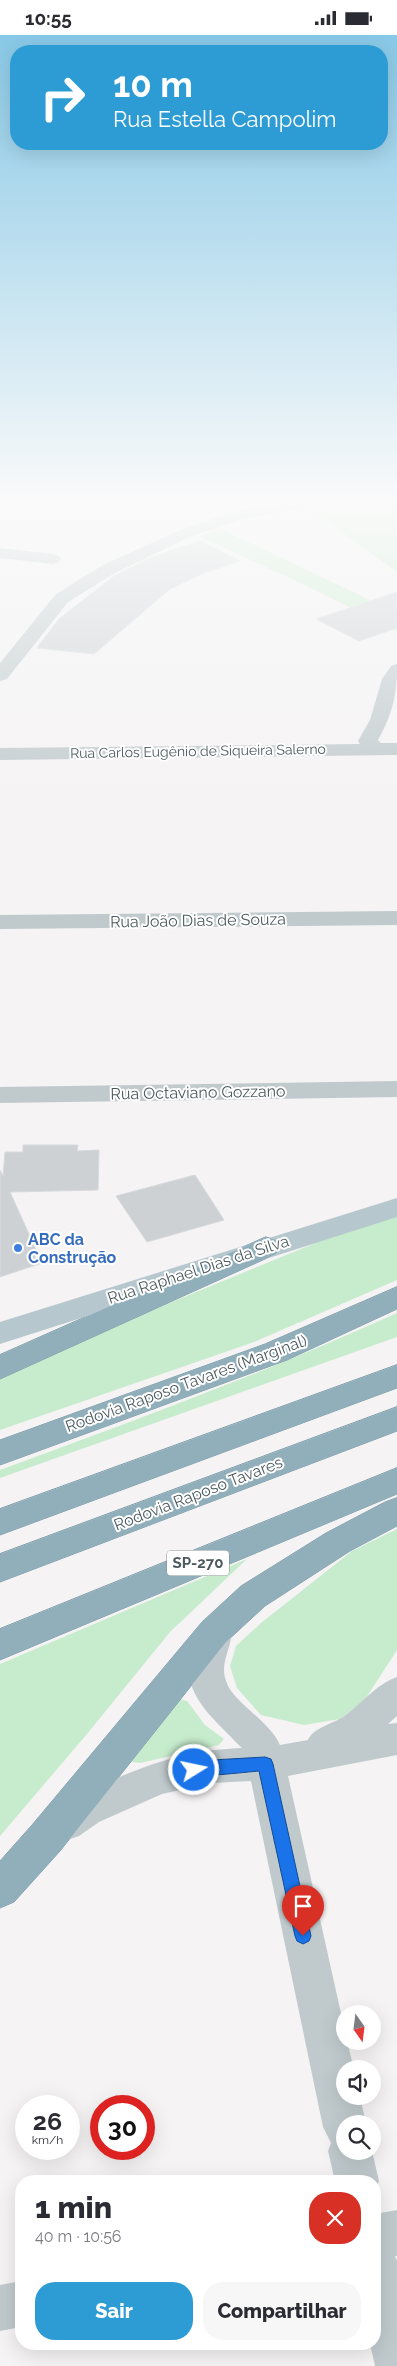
<!DOCTYPE html>
<html lang="pt">
<meta charset="utf-8">
<style>
body{margin:0;font-family:Raleway,sans-serif;background:#f7f7f7;color:#2b2b33;height:100vh;display:flex;flex-direction:column;font-size:19px;white-space:nowrap}
*{box-sizing:border-box;margin:0}
p{font-size:16px;color:#7c7c81}
.icon{flex:none;width:28px;height:28px;fill:none;stroke:currentColor;stroke-width:2;stroke-linecap:round;stroke-linejoin:round}
.map{position:relative;flex:1;overflow:hidden}
.details{position:absolute;left:15px;top:2140px;width:366px;height:175px;display:flex;flex-direction:column;background:#fff;border-radius:20px;box-shadow:0 5px 20px #0002}
.details>*{flex:none}
.banner{position:absolute;left:10px;top:10px;width:378px;height:105px;border-radius:20px;box-shadow:0 5px 20px #0002;background:#2e9cd4;color:#fff;overflow:hidden}
.needle{width:32px;rotate:166deg}
.fabs{position:absolute;left:336px;top:1970px;display:grid;gap:10px}
.fabs a{display:grid;place-items:center;width:45px;height:45px;border-radius:50%;background:#fff;box-shadow:0 5px 20px #0002;font-size:25px}
.speed{position:absolute;left:15px;top:2060px;display:flex;gap:10px;font-size:25px;font-weight:700;text-align:center}
.speed>*{display:grid;place-content:center;width:65px;height:65px;border-radius:50%;background:#fff;box-shadow:0 5px 20px #0002;line-height:1}
.speed small{font-size:12px;font-weight:400}
.speed .limit{border:8px solid #d22;background:#fff;color:#111}
.pin{position:absolute;display:grid;place-items:center;width:42px;height:42px;color:#fff;margin:-51px -21px;border-radius:50% 50% 50% 0;rotate:-45deg;box-shadow:0 0 5px #0007}
.pin .icon{rotate:45deg}
.me{position:absolute;width:55px;margin:-28px;rotate:80deg;stroke-linejoin:round;filter:drop-shadow(0 0 4px #0008)}
.turn{display:flex;align-items:center;gap:18px;height:105px;padding:0 20px;font-size:22px}
.turn .icon{width:65px;height:65px;stroke-width:2.5}
.turn b{display:block;font-size:35px;line-height:42px}
.round{display:grid;place-items:center;flex:none;width:52px;height:52px;border-radius:20px;background:#f7f7f7}
.summary{display:flex;align-items:center;justify-content:space-between;height:85px;padding:0 20px}
h1{font-size:30px;font-weight:800;line-height:38px}
.button{display:flex;gap:10px;margin-top:auto;padding:10px 20px}
.button a{flex:1;height:58px;border-radius:20px;background:#2e9cd4;color:#fff;font-size:20px;font-weight:800;line-height:58px;text-align:center}
.button a+a{background:#f7f7f7;color:#2b2b33}
.status{display:flex;justify-content:space-between;align-items:center;height:35px;padding:0 25px;background:#fff;direction:ltr}
.status svg{height:14px;fill:currentColor}
.map>svg:first-child{display:block}
.green{fill:#c7eccd}
.building{fill:#cdd1d4;stroke:#d7dadd}
.lines{fill:none;stroke-linecap:round;stroke-linejoin:round}
.highway-casing{stroke:#7b9aa7;stroke-width:1}
.minor{fill:#c0cacd;fill-rule:evenodd}
.major{fill:#b6c7ce;fill-rule:evenodd}
.highway{fill:#90afbb;fill-rule:evenodd}
.route{fill:#1a73e8;stroke:#114b97}
.shop-dot{fill:#3f7fe0;stroke:#fff;stroke-width:2}
.labels{text-anchor:middle;stroke-width:4;stroke-linejoin:round;paint-order:stroke}
.far-street-label{font-size:14px;fill:#4c5a5e;stroke:#fff}
.shield{fill:#fff;stroke:#828c8e;stroke-width:1}
.shield-label{font-size:15px;font-weight:bold;fill:#4c5a5e}
.street-label{font-size:16px;fill:#4c5a5e;stroke:#fff}
.shop-label{font-size:16px;font-weight:bold;fill:#366cbe;stroke:#fff;text-anchor:start}
</style>
<div class="status"><b>10:55</b><svg viewBox="0 0 49 12"><path d="M0 12V9h3v3zM5 12V6h3v6zM10 12V3h3v9zM15 12V0h3v12zM26 1h20v11H26zM47 4h2v5h-2z"/></svg></div>
<div class="map">
<svg width="397" height="2331" viewBox="0 0 397 2331">
<rect width="100%" height="100%" fill="#f5f3f3"/>
<!-- green -->
<path class="green" d="M384,464H397V537L311,475Z
M219,493L397,578V596L311,553L199,501Z
M397,1181V1245L254,1307L0,1395V1343L150,1276L318,1207Z
M397,1278V1302L0,1443V1435C134,1386 267,1337 397,1278Z
M397,1494V1615L364,1666L340,1684L304,1690L261,1680L237,1653L230,1631L236,1611L261,1588L352,1516Z
M247,1524L170,1597L87,1699L0,1801V1629Z
M180,1664L187,1666L205,1690L224,1704L219,1710L140,1728L126,1726Z"/>
<!-- building -->
<path class="building" d="M200,506L240,526L204,538L170,554L94,619L37,613L59,584L114,541L154,521Z
M397,557V593L359,606L316,584Z
M23,1110H78L77,1116L99,1115L98,1155L10,1157L42,1228L0,1242V1135L3,1141L5,1117H23Z
M195,1140L224,1185L147,1207L116,1161Z"/>
<g class="lines">
<!-- highway casing -->
<g class="highway-casing">
<path id="highway" d="M266,1202L276,1205L280,1212L276,1219L0,1344V1320Z
M397,1252V1274L287,1325L0,1430V1405L265,1309Z
M397,1330V1353L0,1500V1474Z
M397,1372V1396L0,1547V1519Z
M397,1433V1459L0,1625V1594Z
M397,1463V1491L350,1516L265,1571L226,1607L60,1816L14,1867L0,1873V1826L32,1790L202,1587L241,1551L326,1498L385,1467Z"/>
</g>
<!-- minor -->
<path class="minor" d="M300,464H331L323,469L243,484L190,502L115,538L68,567L7,644L0,646V628L56,559L103,530L178,496L234,477Z
M0,513L53,519L59,521L61,524L59,527L53,529L0,523Z
M397,629C397,660 393,678 378,705L381,708H397V720L0,725V713L360,709L358,706L370,685L382,644L391,631Z
M397,876V890L0,894V880Z
M397,1046V1062L0,1068V1052Z
M214,1582L226,1587C228,1589 231,1594 231,1597C233,1611 219,1627 226,1646C233,1668 268,1684 280,1710L308,1705C313,1693 332,1689 343,1682C362,1669 376,1649 397,1642V1681L388,1689L397,1688V1720L288,1741L345,1996V2006H347L354,2034H345V2061H360L366,2089H345V2116H372L379,2146L375,2156V2146H335L328,2116L331,2108L323,2092L251,1746L212,1748L162,1759L99,1787L79,1801L65,1806L51,1801L46,1789C56,1767 80,1760 101,1750C151,1728 187,1715 242,1713C201,1671 170,1650 202,1587Z
M397,2175V2221H395L397,2226V2331H375L370,2309H375V2179Z
M21,2246V2292L0,2296V2250Z"/>
<!-- major -->
<path class="major" d="M397,1163V1182L0,1309V1287Z"/>
<!-- highway -->
<use href="#highway" class="highway"/>
</g>
<!-- sky -->
<linearGradient id="sky" x2="0" y2="1"><stop stop-color="#88c8e6"/><stop offset="0.59" stop-color="#fafafa"/><stop offset="1" stop-color="#fafafa" stop-opacity="0"/></linearGradient>
<rect width="397" height="790" fill="url(#sky)"/>
<!-- route -->
<path class="route" d="M265,1722L271,1724L273,1729L311,1901L309,1906L303,1909L297,1906L295,1901L259,1736C247,1737 195,1743 189,1740L186,1735L189,1731L212,1725Z"/>
<!-- markers -->
<circle class="shop-dot" cx="18" cy="1213" r="5"/>
<g class="labels">
<!-- far-street labels -->
<g class="far-street-label">
<text transform="translate(198 716) rotate(-1)" y="5">Rua Carlos Eugênio de Siqueira Salerno</text>
</g>
<!-- shield labels -->
<rect class="shield" x="167" y="1515.5" width="62" height="25" rx="4"/>
<g class="shield-label">
<text x="198" y="1533">SP-270</text>
</g>
<!-- street labels -->
<g class="street-label">
<text transform="translate(198 885) rotate(-1)" y="6">Rua João Dias de Souza</text>
<text transform="translate(198 1057) rotate(-1)" y="6">Rua Octaviano Gozzano</text>
<text transform="translate(198 1234) rotate(-18)" y="6">Rua Raphael Dias da Silva</text>
<text transform="translate(186 1348) rotate(-20)" y="6">Rodovia Raposo Tavares (Marginal)</text>
<text transform="translate(198 1458) rotate(-21)" y="6">Rodovia Raposo Tavares</text>
</g>
<!-- shop labels -->
<g class="shop-label">
<text x="28" y="1210">ABC da<tspan x="28" dy="18">Construção</tspan></text>
</g>
</g>
</svg>
<div class="fabs">
<a><svg class="needle" viewBox="-14 -14 28 28"><path d="M0-13l5 13h-10z" fill="#e53935"/><path d="M0 13l5-13h-10z" fill="#7c7c81"/></svg></a>
<a><svg class="icon" aria-label="sound" viewBox="0 0 24 24"><path d="M4 9h4l5-4v14l-5-4H4zM17 9q2 3 0 6"/></svg></a>
<a><svg class="icon" aria-label="search" viewBox="0 0 24 24"><circle cx="10" cy="10" r="6"/><path d="M15 15l6 6"/></svg></a>
</div>
<div class="speed"><div>26<small>km/h</small></div><div class="limit">30</div></div>
<div class="pin" style="left:303px;top:1901px;background:#d93025"><svg class="icon" aria-label="arrive" viewBox="0 0 24 24"><path d="M6 21V4h12l-3 4 3 4H6"/></svg></div>
<svg class="me" style="left:194px;top:1735px" viewBox="-20 -20 40 40"><circle r="17" fill="#1a73e8" stroke="#fff" stroke-width="3"/><path d="M0-11L8 9 0 5-8 9z" fill="#fff"/></svg>
<div class="banner">
<div class="turn"><svg class="icon" aria-label="right" viewBox="0 0 24 24"><path d="M7 20v-9h11M14 6l5 5-5 5"/></svg><div><b>10 m</b>Rua Estella Campolim</div></div>
</div>
<section class="details">
<div class="summary"><div><h1>1 min</h1><p>40 m · 10:56</p></div><a class="round" style="background:#d93025;color:#fff"><svg class="icon" aria-label="close" viewBox="0 0 24 24"><path d="M6 6l12 12M18 6L6 18"/></svg></a></div>
<div class="button"><a>Sair</a><a>Compartilhar</a></div>
</section>
</div>
